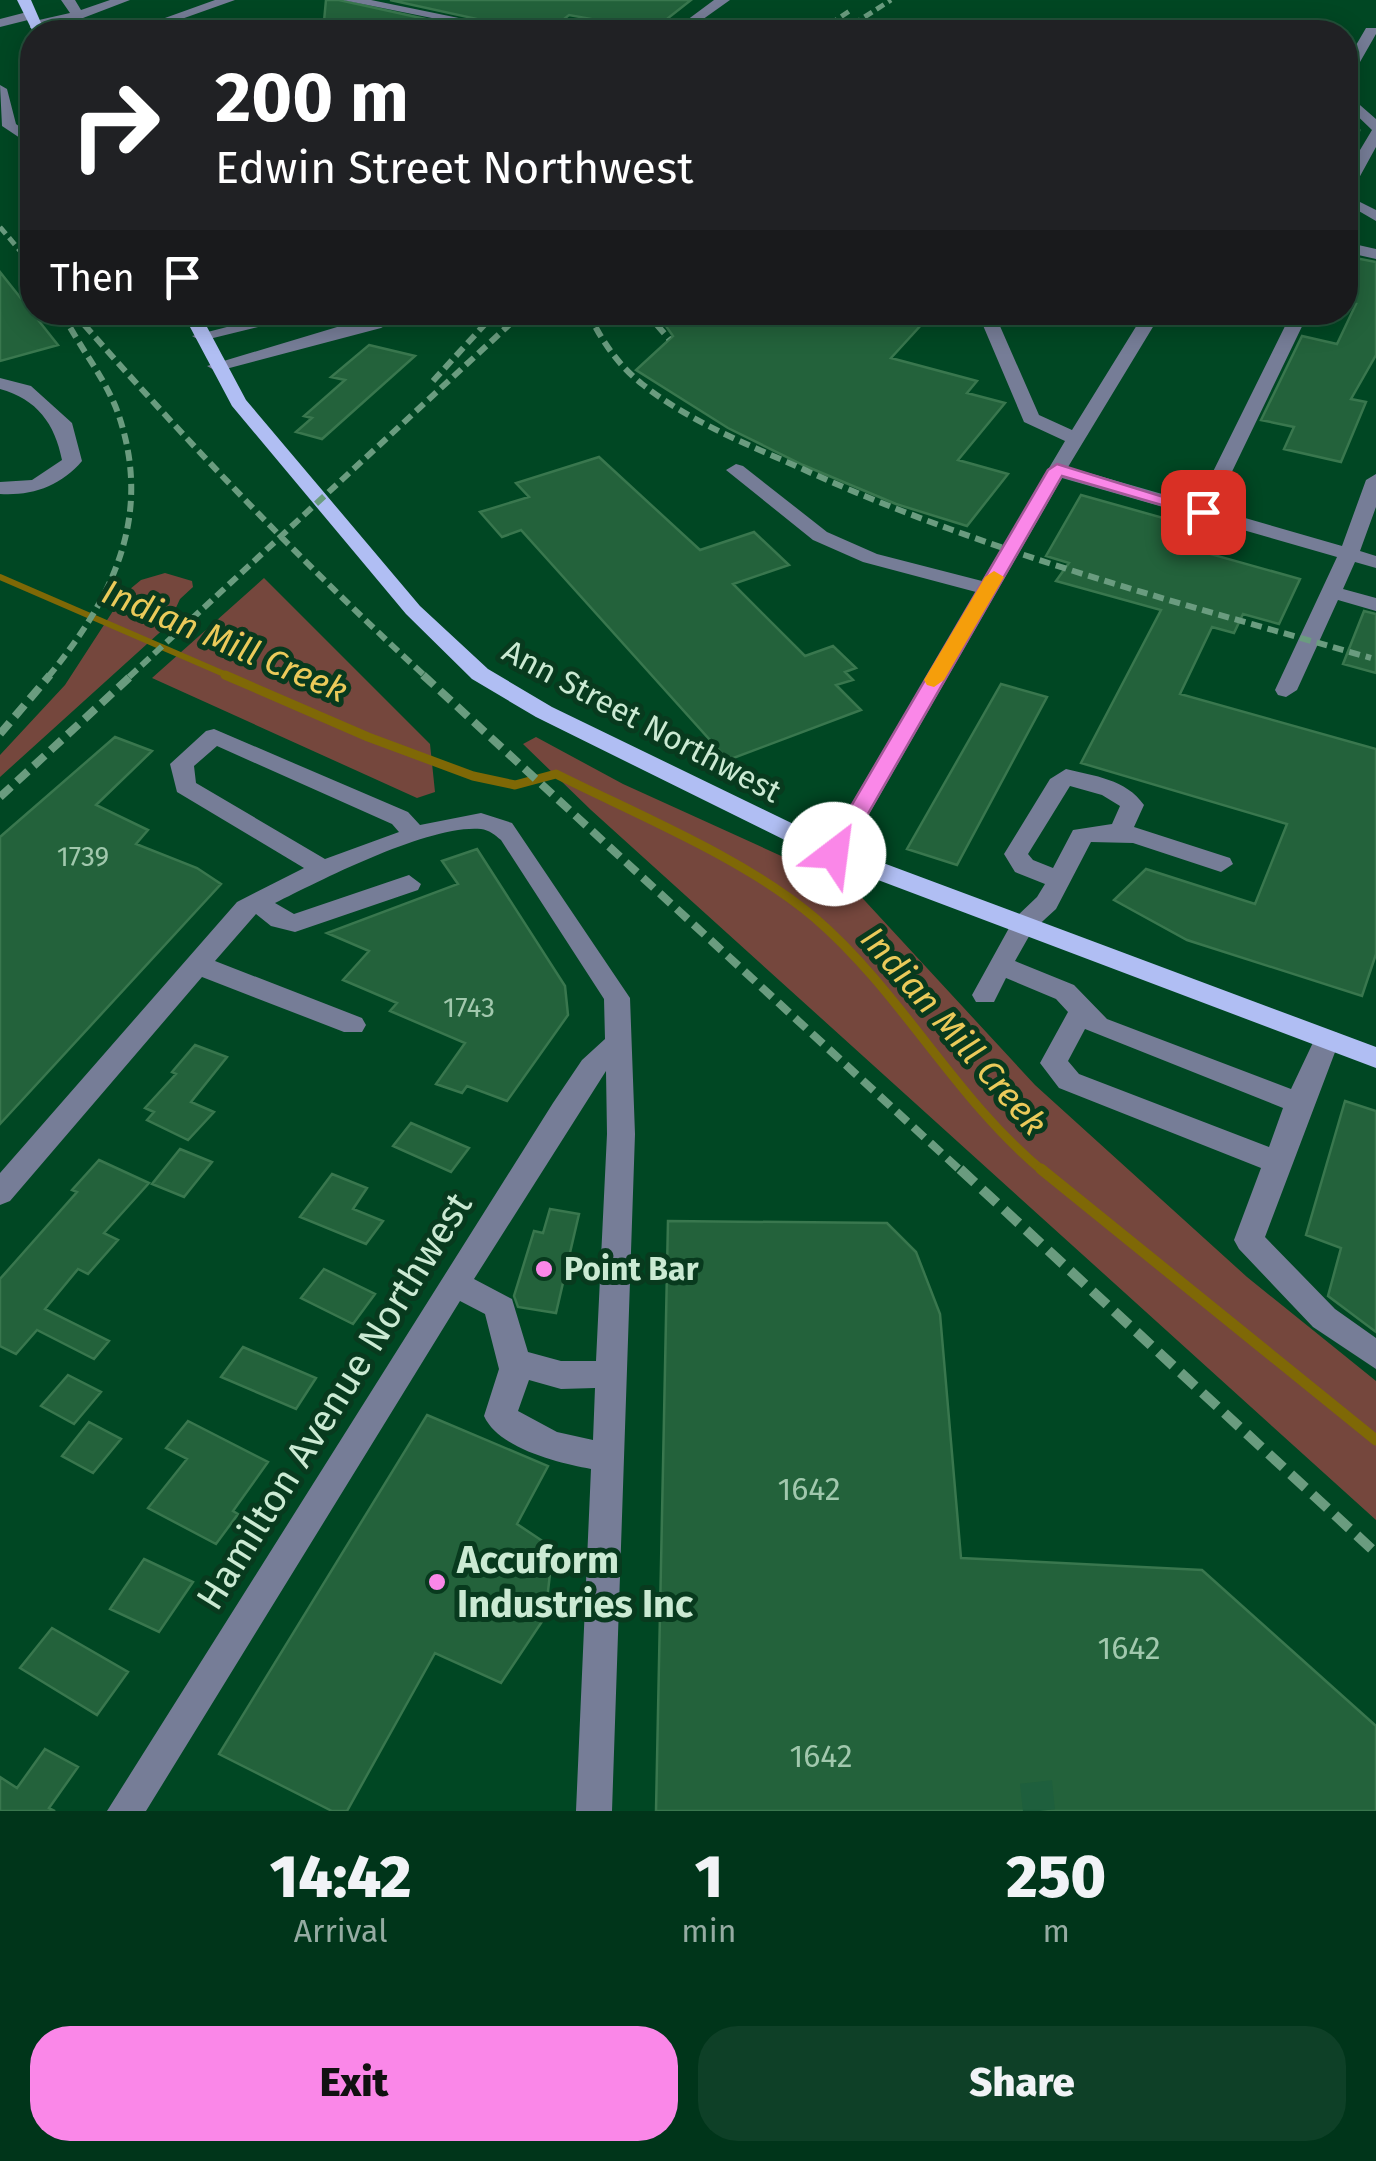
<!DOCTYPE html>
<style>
body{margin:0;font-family:"Fira Sans",sans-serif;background:#0e4027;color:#f1f3f6;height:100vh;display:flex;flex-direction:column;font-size:38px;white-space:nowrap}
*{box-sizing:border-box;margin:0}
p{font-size:32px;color:#95aba2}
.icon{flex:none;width:55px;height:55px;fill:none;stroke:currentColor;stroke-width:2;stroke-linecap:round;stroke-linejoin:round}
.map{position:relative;height:1811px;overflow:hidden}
.side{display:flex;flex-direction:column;background:#00351a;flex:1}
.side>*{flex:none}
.guide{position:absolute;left:20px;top:20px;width:1338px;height:305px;border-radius:40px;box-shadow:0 5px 25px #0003,0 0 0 2px #225039;background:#202124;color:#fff;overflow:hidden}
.pin{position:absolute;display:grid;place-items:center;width:85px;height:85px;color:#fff;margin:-42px;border-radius:20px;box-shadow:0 5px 15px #0006}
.me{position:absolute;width:110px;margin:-55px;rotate:30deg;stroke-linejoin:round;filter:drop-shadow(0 0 8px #0008)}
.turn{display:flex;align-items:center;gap:35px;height:210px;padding:0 30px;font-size:45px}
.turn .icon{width:130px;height:130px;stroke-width:2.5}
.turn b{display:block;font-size:70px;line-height:85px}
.then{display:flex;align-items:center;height:95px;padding:0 30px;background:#0003;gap:20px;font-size:38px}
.eta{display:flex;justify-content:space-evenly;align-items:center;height:170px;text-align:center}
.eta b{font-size:60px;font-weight:800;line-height:70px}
.action{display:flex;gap:20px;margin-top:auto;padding:20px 30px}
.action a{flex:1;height:115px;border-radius:40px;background:#fa87e8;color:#111;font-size:40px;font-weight:800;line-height:115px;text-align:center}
.action a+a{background:#0e4027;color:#f1f3f6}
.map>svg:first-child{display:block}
.green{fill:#75473d}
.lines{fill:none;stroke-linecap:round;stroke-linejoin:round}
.stream-far2{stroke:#7f6806;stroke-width:6}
.stream-far1{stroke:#7f6806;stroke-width:9}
.stream{stroke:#7f6806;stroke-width:11}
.building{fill:#23623b;stroke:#39774e;stroke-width:2.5}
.minor-tunnel{stroke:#1e5f3d;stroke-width:32;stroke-dasharray:32 16;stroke-linecap:butt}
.minor{fill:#767d97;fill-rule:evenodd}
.major{fill:#b0bef3;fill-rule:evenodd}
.rail-far3{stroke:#6a9c7f;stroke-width:5;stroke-dasharray:9 5;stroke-linecap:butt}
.rail-far2{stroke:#6a9c7f;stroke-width:6;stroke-dasharray:11 6;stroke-linecap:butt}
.rail-far1{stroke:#6a9c7f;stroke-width:8;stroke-dasharray:15 8;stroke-linecap:butt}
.rail{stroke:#6a9c7f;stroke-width:10;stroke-dasharray:20 10;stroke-linecap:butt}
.route{fill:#fa87e8;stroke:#a25897;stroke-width:2.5}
.slow{fill:#f59e0b}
.poi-dot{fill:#fa87e8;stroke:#083a1e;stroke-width:4}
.labels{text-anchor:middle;stroke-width:10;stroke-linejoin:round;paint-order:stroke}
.number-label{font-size:28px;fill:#a1c8ad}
.street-label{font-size:32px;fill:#cbead3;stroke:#083a1e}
.poi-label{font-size:32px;font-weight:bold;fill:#cbead3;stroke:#083a1e;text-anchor:start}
.near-number-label{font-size:32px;fill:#a1c8ad}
.water-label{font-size:35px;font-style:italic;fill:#ebca5a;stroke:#083a1e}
.near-street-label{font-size:38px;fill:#cbead3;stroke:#083a1e}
.near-poi-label{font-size:38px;font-weight:bold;fill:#cbead3;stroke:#083a1e;text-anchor:start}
</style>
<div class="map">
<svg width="1376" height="1811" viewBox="0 0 1376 1811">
<rect width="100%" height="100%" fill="#004723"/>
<!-- green -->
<path class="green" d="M165,573L192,581L193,587L180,599L168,625L0,777V755L65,685L124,594L141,580Z
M264,578L430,744L435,792L417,798L152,678Z
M536,737L623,784L854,889L1035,1085L1247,1277L1376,1381V1520L591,810L523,744Z"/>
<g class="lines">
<!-- stream-far2 -->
<path class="stream-far2" d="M0,577L231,677"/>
<!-- stream-far1 -->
<path class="stream-far1" d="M225,675L368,737L473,776L515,785L556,774C638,815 746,859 815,918C902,993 955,1099 1044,1172"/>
<!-- stream -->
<path class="stream" d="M1041,1169L1376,1440"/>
</g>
<!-- building -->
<path class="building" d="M326,0H339L485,32H323Z
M390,0H691L653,30L569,15L554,27L537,24L536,32Z
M1345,256L1376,262V355L1351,399L1366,402L1341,462L1284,449L1294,427L1261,420L1302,336L1337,344L1356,304L1345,302Z
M0,272L58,345L0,361Z
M656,312H933L891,358L977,381L967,393L1005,403L958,460L1008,474L967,526L896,504L803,465L728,428L636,370L673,336Z
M369,345L415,356L322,439L296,432L312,418L304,416L345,380L331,377Z
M599,457L700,550L754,532L789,565L733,584L805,656L833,646L856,668L845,672L853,680L836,685L861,710L728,760L521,530L502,537L480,512L529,497L516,483Z
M1081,495L1174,521L1164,541L1300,579L1279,624L1243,614L1234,633L1212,627L1180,694L1376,749V954L1362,996L1187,940L1114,900L1146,869L1255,904L1287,824L1081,763L1161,610L1056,581L1069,563L1046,556Z
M1364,611L1376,614V673L1343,664Z
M1001,684L1047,697L957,865L907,849Z
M115,737L152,751L96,805L148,830L136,844L197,868L221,884L0,1124V837Z
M477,849L565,986L568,1015L507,1101L467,1086L462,1093L436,1084L465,1043L390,1011L397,1003L343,980L369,951L327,933L458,884L442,861Z
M195,1045L227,1057L191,1102L214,1112L188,1140L147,1120L154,1112L145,1108L176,1074L172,1072Z
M1345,1101L1376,1111V1332L1328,1296L1341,1248L1306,1235Z
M411,1123L469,1148L451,1172L393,1146Z
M180,1149L212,1162L184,1197L152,1184Z
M99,1160L149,1183L104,1233L118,1240L88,1274L78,1269L45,1309L109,1341L94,1359L37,1330L16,1354L0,1346V1279L77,1192L72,1190Z
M332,1174L367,1188L353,1209L383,1221L366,1244L300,1217Z
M550,1209L579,1214L556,1313L518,1307L514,1296L534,1231L543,1233Z
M668,1221L887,1223L916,1252L940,1314L961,1558L1202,1570L1376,1726V1811H656Z
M324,1269L375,1294L353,1324L301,1298Z
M243,1347L316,1378L296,1409L221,1377Z
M68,1375L101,1392L74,1424L41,1406Z
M427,1415L548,1466L517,1524L553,1548L545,1617L501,1683L435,1653L347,1811H332L219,1754Z
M188,1421L268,1462L233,1511L238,1514L216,1544L148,1508L187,1459L166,1448Z
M89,1422L121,1439L93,1473L62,1456Z
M144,1559L193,1582L159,1632L110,1609Z
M52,1628L128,1672L97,1715L20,1668Z
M45,1749L78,1767L49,1808L55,1811H0V1777L17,1788Z"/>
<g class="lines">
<!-- minor-tunnel -->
<path class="minor-tunnel" d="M1036,1782L1039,1811"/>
<!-- minor -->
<path class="minor" d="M61,0H75L81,10L110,0H130L83,18L30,28V22L70,13Z
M215,0H235L145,32H126Z
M343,0H371L527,32H501Z
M714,0H730L685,32H671Z
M31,11L36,12V18L0,27V19Z
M1366,28H1376V34L1352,76L1345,80V64Z
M0,85L7,89L16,124L32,136V146L2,126Z
M1345,92L1376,119V147L1353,189L1360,202L1376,210V221L1345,203V175L1372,130L1345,104Z
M1345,242L1376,249V259L1345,252Z
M285,312H319L201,341L192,336Z
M387,312H410L381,328L222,370L216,371L207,366Z
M971,312H990L996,317L1039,415L1072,430L1145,312H1162L1068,467L1197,504L1292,312H1309L1214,509L1342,546L1366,480L1376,474V507L1360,551L1376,556V568L1355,562L1343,589L1376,598V611L1338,600L1297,690L1286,697L1278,695L1275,690L1337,557L1062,478L846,854L834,862L822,854L976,592L863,562L813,540L726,470L736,464L743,466L827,532L877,554L982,581L1065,441L1024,422L982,323Z
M0,378L31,386L72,423L82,461C61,486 32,496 0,494V482L32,480L62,460C55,424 37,399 0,389Z
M214,729L408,812L420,825L481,813L512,823L630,998L635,1134L612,1811H576L591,1469C559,1463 499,1449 484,1416L499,1369L485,1314L460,1301L146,1811H107L553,1103L582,1060L605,1039L604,999L501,840C495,835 489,830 481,829C430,824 321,880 275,903L294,914L409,875L421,884L418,890L295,932L271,926L256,914L215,961L362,1018L366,1025L362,1032H344L202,977L10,1201L0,1205V1173L237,902L304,868L177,792L170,764L206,731ZM217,746L392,824L399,832L325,859L196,783L194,766ZM606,1071L607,1134L596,1361H561L528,1352L512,1299L474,1279ZM529,1380L561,1389L595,1388L593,1440L557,1432L518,1411Z
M1066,769C1094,776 1126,779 1144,805L1134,827L1230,858L1233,864L1221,872L1133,843L1091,842L1056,909L1032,931L1015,961L1074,985L1107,1019L1291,1089L1318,1032H1336L1340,1039L1265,1237L1335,1309L1376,1338V1369L1313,1327L1239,1249L1234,1240L1261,1168L1059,1088L1040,1063L1068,1012L1056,999L1006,978L994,1002H976L972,995L1014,919L1037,897L1045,884L1015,872L1004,854L1050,779ZM1070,786L1102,795L1120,806L1112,824L1073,830L1053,868L1033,860L1028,854ZM1085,1029L1283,1108L1269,1147L1079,1074L1068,1061Z"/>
<!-- major -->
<path class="major" d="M17,0H31L45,32H33Z
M182,312H199L246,400L420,606L488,669L552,707L843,848L1376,1047V1068L825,860L536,717L472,679L406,614L232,406Z"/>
<!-- rail-far3 -->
<path class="rail-far3" d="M818,32L851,10
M841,32L891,0
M1345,129L1360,132
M0,227L32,265"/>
<!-- rail-far2 -->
<path class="rail-far2" d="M73,312C185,440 301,562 426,677
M588,312C601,340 618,365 642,384C687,420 744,443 796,466C980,551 1176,602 1371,658
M646,312L669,339
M433,381L496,312
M48,677C112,599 153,518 119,416C108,383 84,353 67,322
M129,677L523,312"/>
<!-- rail-far1 -->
<path class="rail-far1" d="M423,675L962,1172
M0,734L50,675
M0,797L132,675"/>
<!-- rail -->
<path class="rail" d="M960,1169L1376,1553"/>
</g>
<!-- route -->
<path class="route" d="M1057,464L1212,512L1203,517L1062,476L842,859H826L823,854L1048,470Z"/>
<!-- slow -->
<path class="slow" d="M994,571L1004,577L944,680L934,687L927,685L924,680L985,577Z"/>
<!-- markers -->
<g class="poi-dot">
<circle cx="544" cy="1269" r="10"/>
<circle cx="437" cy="1582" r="10"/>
</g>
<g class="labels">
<!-- number labels -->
<g class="number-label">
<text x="83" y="866">1739</text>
<text x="469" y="1017">1743</text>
</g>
<!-- street labels -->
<g class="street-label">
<text transform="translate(642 721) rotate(28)" y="11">Ann Street Northwest</text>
</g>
<!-- poi labels -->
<g class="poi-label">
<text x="564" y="1280">Point Bar</text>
</g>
<!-- near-number labels -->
<g class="near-number-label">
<text x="809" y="1500">1642</text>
<text x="1129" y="1659">1642</text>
<text x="821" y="1767">1642</text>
</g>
<!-- water labels -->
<g class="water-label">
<text transform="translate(225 641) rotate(23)" y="12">Indian Mill Creek</text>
<text transform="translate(954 1031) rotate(49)" y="12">Indian Mill Creek</text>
</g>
<!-- near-street labels -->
<g class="near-street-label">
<text transform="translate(334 1401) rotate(-58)" y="13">Hamilton Avenue Northwest</text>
</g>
<!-- near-poi labels -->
<g class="near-poi-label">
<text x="457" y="1573">Accuform<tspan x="457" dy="44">Industries Inc</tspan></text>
</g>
</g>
</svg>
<div class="pin" style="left:1203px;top:512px;background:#d93025"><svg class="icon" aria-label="arrive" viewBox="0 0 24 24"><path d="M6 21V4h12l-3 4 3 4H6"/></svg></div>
<svg class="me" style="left:834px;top:854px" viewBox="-20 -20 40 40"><circle r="19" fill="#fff"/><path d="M0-13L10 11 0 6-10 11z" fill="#fa87e8"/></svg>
<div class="guide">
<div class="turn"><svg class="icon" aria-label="right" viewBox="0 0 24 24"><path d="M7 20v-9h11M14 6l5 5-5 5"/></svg><div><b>200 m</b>Edwin Street Northwest</div></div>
<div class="then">Then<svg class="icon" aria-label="arrive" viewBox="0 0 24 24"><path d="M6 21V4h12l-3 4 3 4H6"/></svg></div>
</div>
</div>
<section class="side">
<div class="eta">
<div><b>14:42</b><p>Arrival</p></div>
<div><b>1</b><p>min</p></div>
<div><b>250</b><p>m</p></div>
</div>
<div class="action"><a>Exit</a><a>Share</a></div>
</section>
